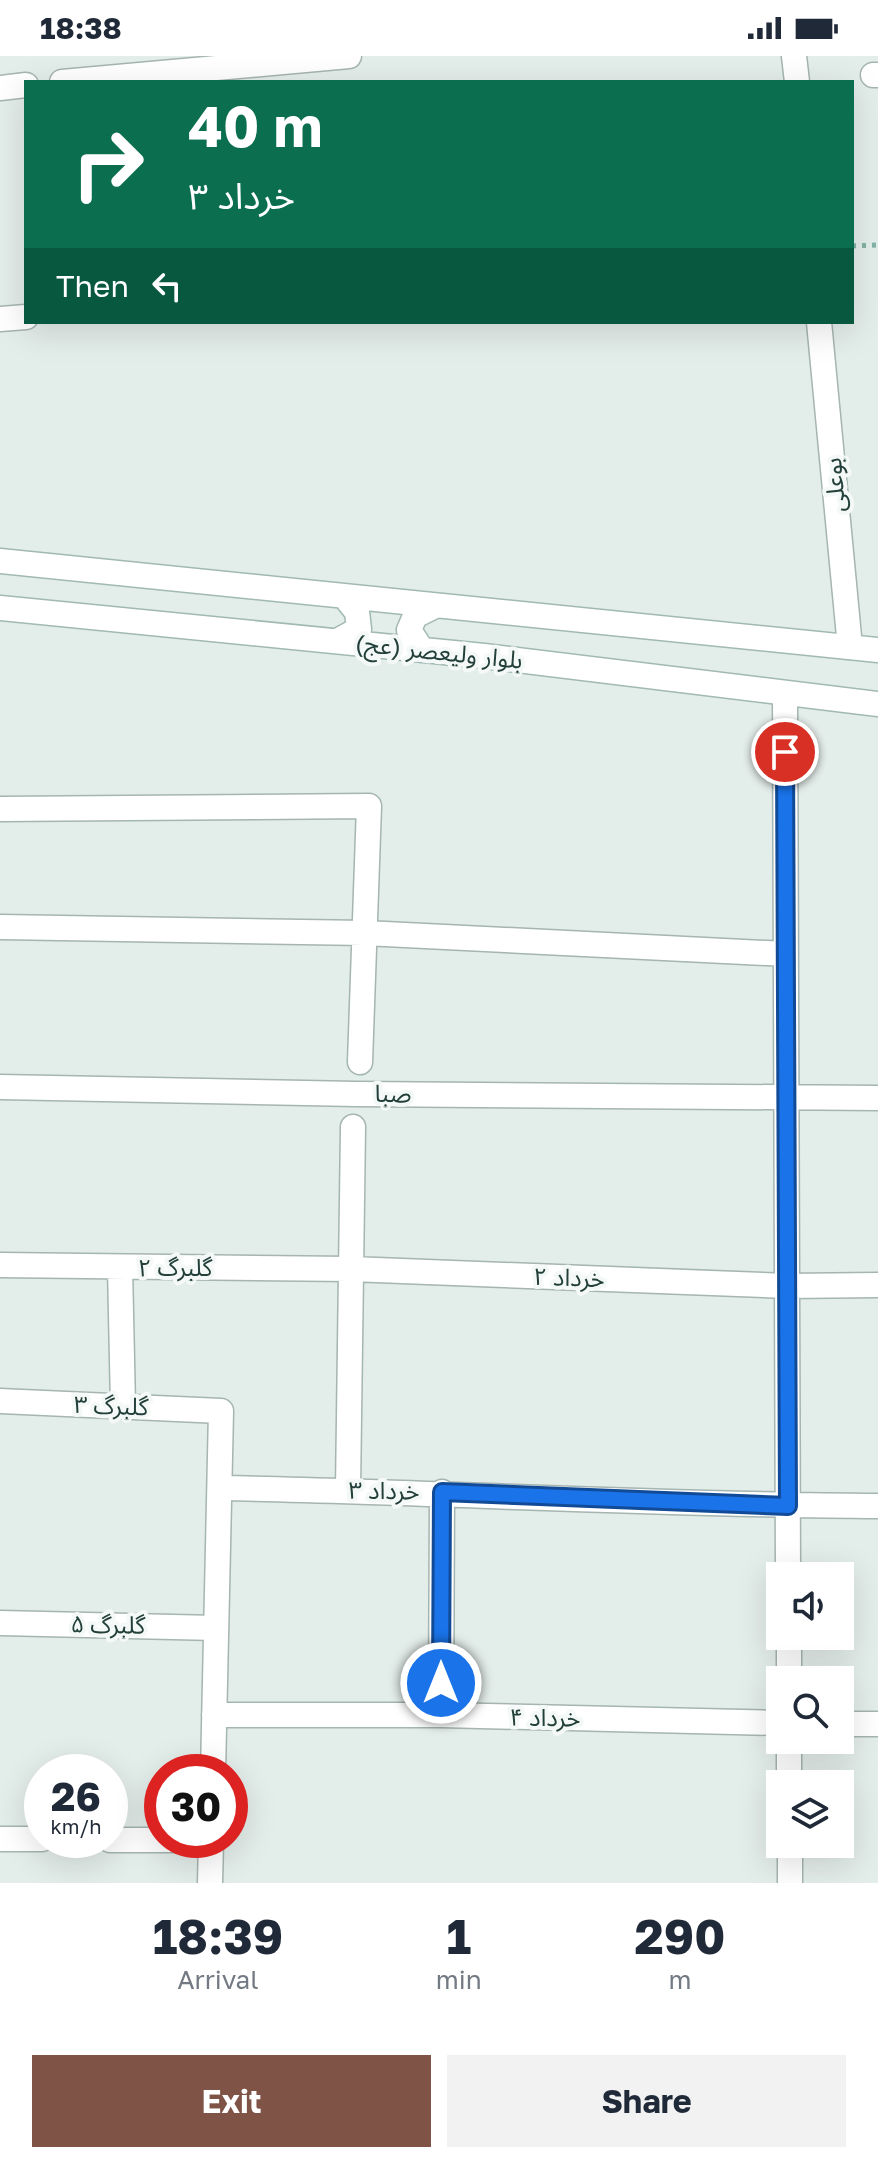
<!DOCTYPE html>
<meta charset="utf-8">
<style>
body{margin:0;font-family:"Golos Text","Noto Sans Arabic",sans-serif;background:#f2f2f3;color:#1f2937;height:100vh;display:flex;flex-direction:column;font-size:30px;white-space:nowrap}
*{box-sizing:border-box;margin:0}
p{font-size:26px;color:#747a83}
.icon{flex:none;width:44px;height:44px;fill:none;stroke:currentColor;stroke-width:2;stroke-linecap:round;stroke-linejoin:round}
.map{position:relative;height:1827px;overflow:hidden}
.panel{display:flex;flex-direction:column;background:#fff;flex:1}
.panel>*{flex:none}
.top-card{position:absolute;left:24px;top:24px;width:830px;height:244px;border-radius:0px;box-shadow:0 8px 32px #0002;background:#0b6e4f;color:#fff;overflow:hidden}
.fabs{position:absolute;left:766px;top:1506px;display:grid;gap:16px}
.fabs a{display:grid;place-items:center;width:88px;height:88px;border-radius:0px;background:#fff;box-shadow:0 8px 32px #0002;font-size:40px}
.speed{position:absolute;left:24px;top:1698px;display:flex;gap:16px;font-size:40px;font-weight:700;text-align:center}
.speed>*{display:grid;place-content:center;width:104px;height:104px;border-radius:50%;background:#fff;box-shadow:0 8px 32px #0002;line-height:1}
.speed small{font-size:20px;font-weight:400}
.speed .limit{border:12px solid #d22;background:#fff;color:#111}
.pin{position:absolute;display:grid;place-items:center;width:68px;height:68px;color:#fff;margin:-34px;border:4px solid #fff;border-radius:50%;box-shadow:0 2px 8px #0007}
.me{position:absolute;width:88px;margin:-44px;rotate:0deg;stroke-linejoin:round;filter:drop-shadow(0 0 6px #0008)}
.turn{display:flex;align-items:center;gap:28px;height:168px;padding:0 32px;font-size:36px}
.turn .icon{width:104px;height:104px;stroke-width:2.5}
.turn b{display:block;font-size:56px;line-height:68px}
.then{display:flex;align-items:center;height:76px;padding:0 32px;background:#0003;gap:16px;font-size:30px}
.eta{display:flex;justify-content:space-evenly;align-items:center;height:136px;text-align:center}
.eta b{font-size:48px;font-weight:700;line-height:56px}
.action{display:flex;gap:16px;margin-top:auto;padding:16px 32px}
.action a{flex:1;height:92px;border-radius:0px;background:#7f5346;color:#fff;font-size:32px;font-weight:700;line-height:92px;text-align:center}
.action a+a{background:#f2f2f3;color:#1f2937}
.status{display:flex;justify-content:space-between;align-items:center;height:56px;padding:0 40px;background:#fff;direction:ltr}
.status svg{height:22px;fill:currentColor}
.map>svg:first-child{display:block}
.lines{fill:none;stroke-linecap:round;stroke-linejoin:round}
.minor-casing{stroke:#a5b5b1;stroke-width:27}
.secondary-casing{stroke:#a1b9b2;stroke-width:27}
.path{stroke:#82b2a5;stroke-width:5;stroke-dasharray:4 6;stroke-linecap:butt}
.minor{stroke:#fff;stroke-width:24}
.secondary{stroke:#fff;stroke-width:24}
.route-casing{stroke:#114b97;stroke-width:20}
.route{stroke:#1a73e8;stroke-width:14}
.labels{text-anchor:middle;stroke-width:8;stroke-linejoin:round;paint-order:stroke}
.street-label{font-size:24px;fill:#223f39;stroke:#f4f9f7}
</style>
<div class="status"><b>18:38</b><svg viewBox="0 0 49 12"><path d="M0 12V9h3v3zM5 12V6h3v6zM10 12V3h3v9zM15 12V0h3v12zM26 1h20v11H26zM47 4h2v5h-2z"/></svg></div>
<div class="map">
<svg width="878" height="1827" viewBox="0 0 878 1827">
<rect width="100%" height="100%" fill="#e3ede9"/>
<g class="lines">
<!-- minor casing -->
<g class="minor-casing">
<path id="minor" d="M794,0L797,26
M873,19H878
M62,26L349,0
M0,32L26,29
M0,263L26,261
M819,266L850,591
M785,638L788,1520
M0,753L369,750L360,1006
M0,871L365,877L786,898
M0,1031L356,1038L878,1042
M0,1209L351,1213L787,1230L878,1229
M120,1212L123,1350
M0,1345L221,1355L213,1716
M220,1432C439,1436 659,1449 878,1450
M348,1434L353,1071
M0,1567L216,1572
M789,1580V1624
M214,1659H441L780,1667
M441,1659L442,1436
M840,1668H878
M789,1684V1728
M0,1783H42
M110,1784H211
M790,1788V1827
M210,1827L211,1784"/>
</g>
<!-- secondary casing -->
<g class="secondary-casing">
<path id="secondary" d="M0,505L878,594
M0,552L484,600L878,648
M337,585L359,573L357,556L345,541
M422,594L409,574L415,560L435,550"/>
</g>
<!-- path -->
<path class="path" d="M852,190L878,189"/>
<!-- minor -->
<use href="#minor" class="minor"/>
<!-- secondary -->
<use href="#secondary" class="secondary"/>
</g>
<g class="lines">
<!-- route casing -->
<g class="route-casing">
<path id="route" d="M441,1627L442,1436L788,1450L785,696"/>
</g>
<!-- route -->
<use href="#route" class="route"/>
</g>
<g class="labels">
<!-- street labels -->
<g class="street-label">
<text transform="translate(835 429) rotate(-95)" y="8">بوعلی</text>
<text transform="translate(439 596) rotate(6)" y="8">بلوار ولیعصر (عج)</text>
<text transform="translate(393 1038) rotate(1)" y="8">صبا</text>
<text x="175" y="1220">گلبرگ ۲</text>
<text transform="translate(569 1222) rotate(2)" y="8">خرداد ۲</text>
<text transform="translate(111 1350) rotate(2)" y="8">گلبرگ ۳</text>
<text transform="translate(384 1435) rotate(1)" y="8">خرداد ۳</text>
<text transform="translate(108 1569) rotate(1)" y="8">گلبرگ ۵</text>
<text transform="translate(545 1662) rotate(1)" y="8">خرداد ۴</text>
</g>
</g>
</svg>
<div class="fabs">
<a><svg class="icon" aria-label="sound" viewBox="0 0 24 24"><path d="M4 9h4l5-4v14l-5-4H4zM17 9q2 3 0 6"/></svg></a>
<a><svg class="icon" aria-label="search" viewBox="0 0 24 24"><circle cx="10" cy="10" r="6"/><path d="M15 15l6 6"/></svg></a>
<a><svg class="icon" aria-label="layers" viewBox="0 0 24 24"><path d="M12 4l9 5-9 5-9-5zM3 14l9 5 9-5"/></svg></a>
</div>
<div class="speed"><div>26<small>km/h</small></div><div class="limit">30</div></div>
<div class="pin" style="left:785px;top:696px;background:#d93025"><svg class="icon" aria-label="arrive" viewBox="0 0 24 24"><path d="M6 21V4h12l-3 4 3 4H6"/></svg></div>
<svg class="me" style="left:441px;top:1627px" viewBox="-20 -20 40 40"><circle r="17" fill="#1a73e8" stroke="#fff" stroke-width="3"/><path d="M0-11L8 9 0 5-8 9z" fill="#fff"/></svg>
<div class="top-card">
<div class="turn"><svg class="icon" aria-label="right" viewBox="0 0 24 24"><path d="M7 20v-9h11M14 6l5 5-5 5"/></svg><div><b>40 m</b>خرداد ۳</div></div>
<div class="then">Then<svg class="icon" aria-label="left" viewBox="0 0 24 24"><path d="M17 20v-9H6M10 6l-5 5 5 5"/></svg></div>
</div>
</div>
<section class="panel">
<div class="eta">
<div><b>18:39</b><p>Arrival</p></div>
<div><b>1</b><p>min</p></div>
<div><b>290</b><p>m</p></div>
</div>
<div class="action"><a>Exit</a><a>Share</a></div>
</section>
